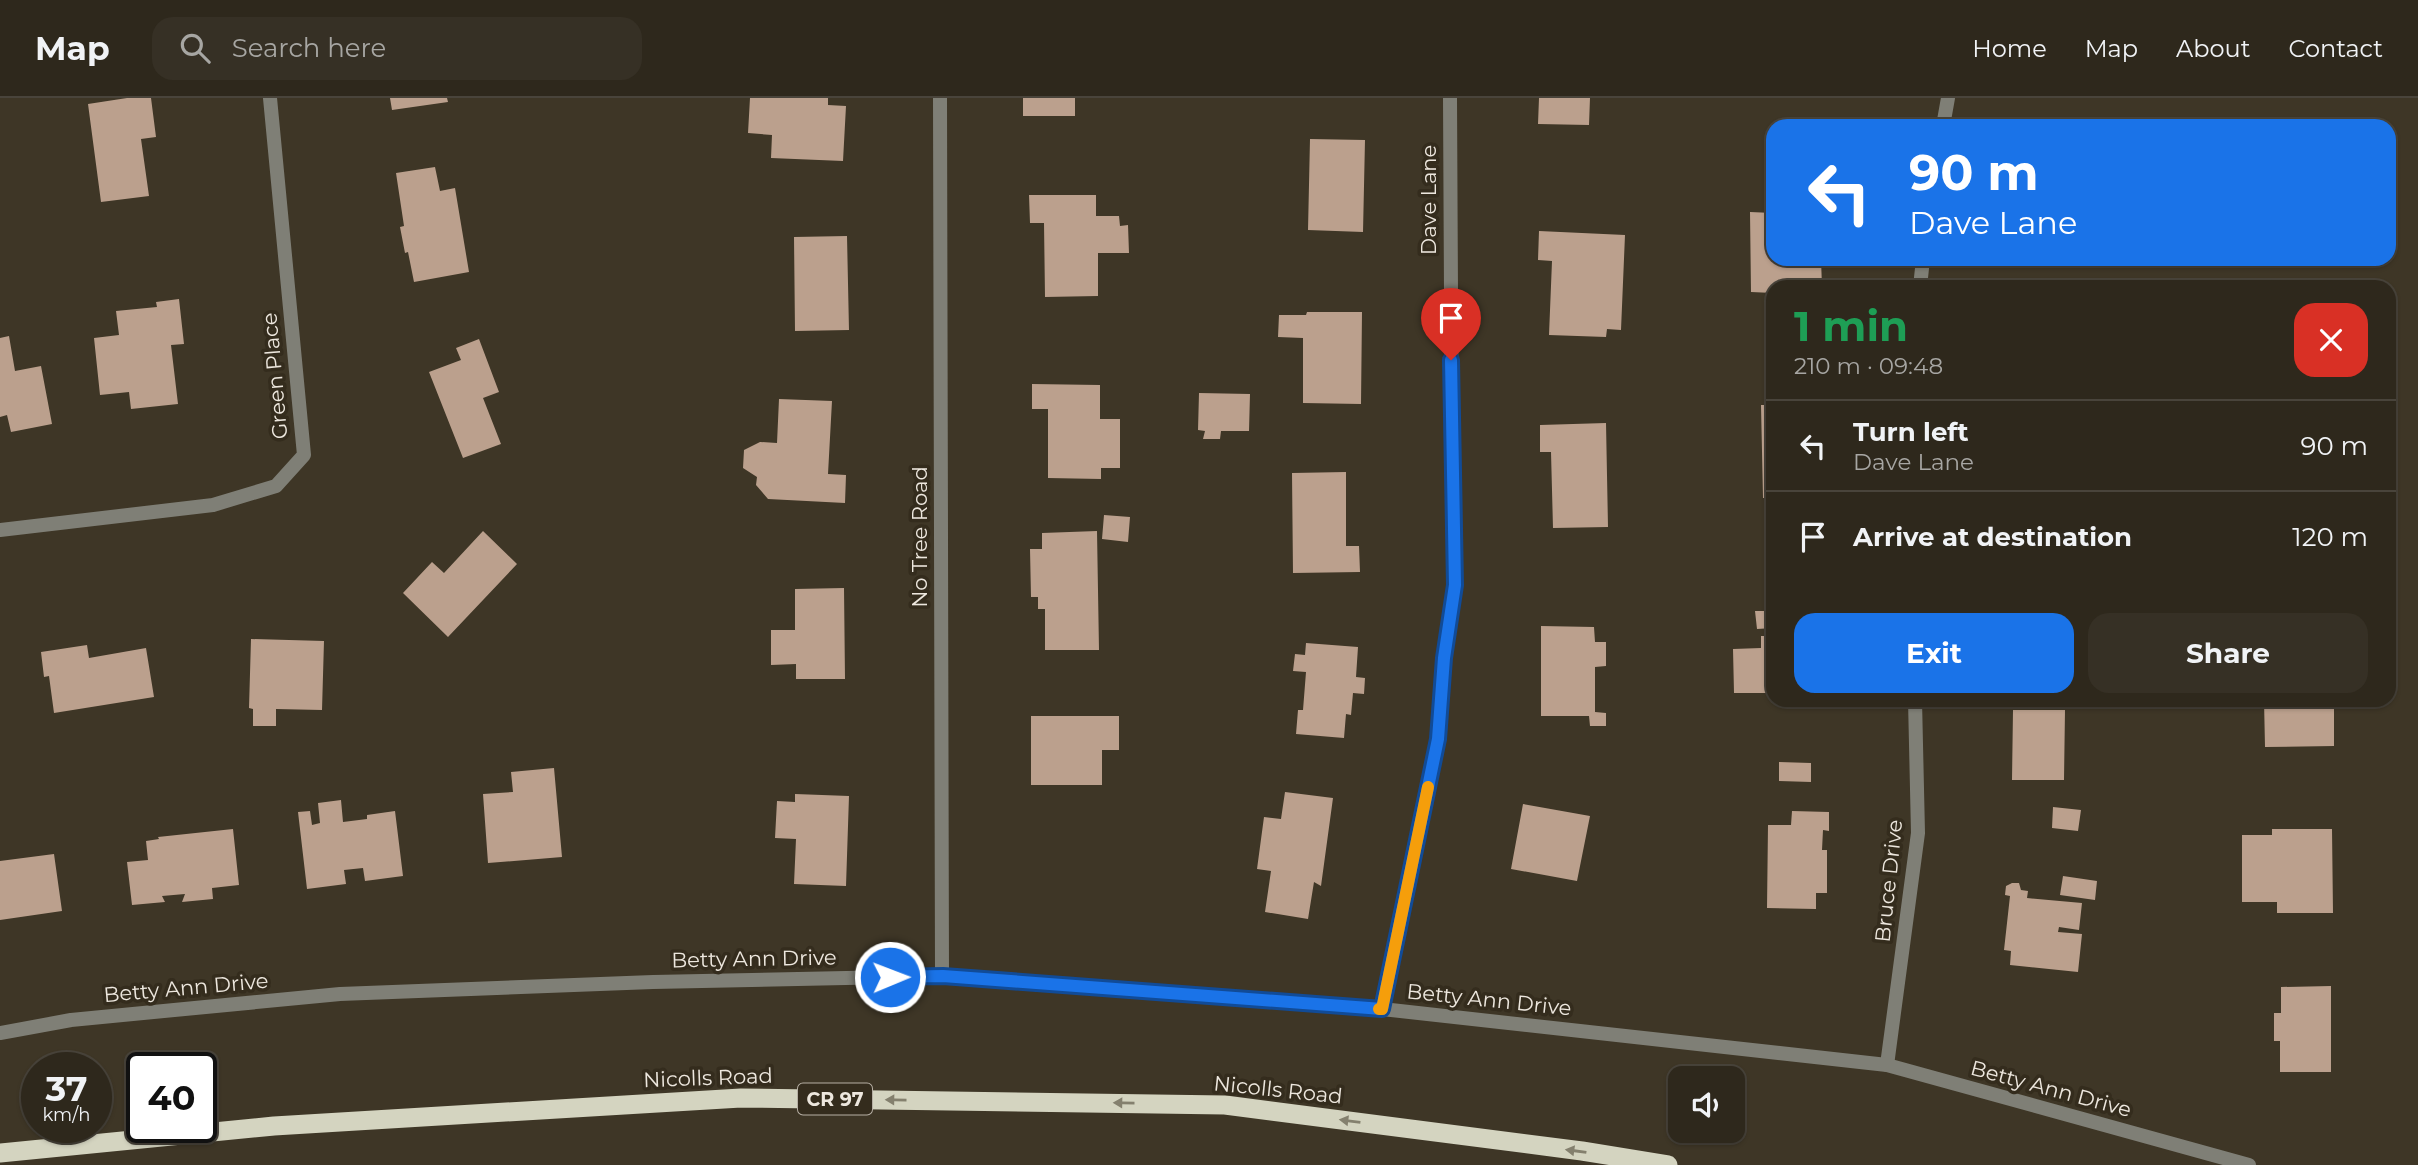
<!DOCTYPE html>
<meta charset="utf-8">
<style>
body{margin:0;font-family:Montserrat,sans-serif;background:#363025;color:#f1f3f6;height:100vh;display:flex;flex-direction:column;font-size:26px;white-space:nowrap}
*{box-sizing:border-box;margin:0}
p{font-size:23px;color:#a7a6a3}
.icon{flex:none;width:38px;height:38px;fill:none;stroke:currentColor;stroke-width:2;stroke-linecap:round;stroke-linejoin:round}
.map{position:relative;flex:1;overflow:hidden}
.sheet{position:absolute;left:1766px;top:182px;width:630px;height:427px;display:flex;flex-direction:column;background:#2e281c;border-radius:21px;box-shadow:0 2px 5px #0004,0 0 0 2px #49443b}
.sheet>*{flex:none}
.hud{position:absolute;left:1766px;top:21px;width:630px;height:147px;border-radius:21px;box-shadow:0 2px 5px #0004,0 0 0 2px #49443b;background:#1a73e8;color:#fff;overflow:hidden}
.buttons{position:absolute;left:1668px;top:968px;display:grid;gap:14px}
.buttons a{display:grid;place-items:center;width:77px;height:77px;border-radius:14px;background:#2e281c;box-shadow:0 2px 5px #0004,0 0 0 2px #49443b;font-size:35px}
.speed{position:absolute;left:21px;top:954px;display:flex;gap:14px;font-size:35px;font-weight:700;text-align:center}
.speed>*{display:grid;place-content:center;width:91px;height:91px;border-radius:50%;background:#2e281c;box-shadow:0 2px 5px #0004,0 0 0 2px #49443b;line-height:1}
.speed small{font-size:18px;font-weight:400}
.speed .limit{border:4px solid #111;border-radius:10px;background:#fff;color:#111}
.pin{position:absolute;display:grid;place-items:center;width:60px;height:60px;color:#fff;margin:-72px -30px;border-radius:50% 50% 50% 0;rotate:-45deg;box-shadow:0 0 7px #0007}
.pin .icon{rotate:45deg}
.me{position:absolute;width:77px;margin:-38px;rotate:89deg;stroke-linejoin:round;filter:drop-shadow(0 0 5px #0008)}
.turn{display:flex;align-items:center;gap:24px;height:147px;padding:0 28px;font-size:32px}
.turn .icon{width:91px;height:91px;stroke-width:2.5}
.turn b{display:block;font-size:49px;line-height:60px}
.round{display:grid;place-items:center;flex:none;width:74px;height:74px;border-radius:21px;background:#363025}
.summary{display:flex;align-items:center;justify-content:space-between;height:119px;padding:0 28px}
h1{font-size:42px;font-weight:700;line-height:52px;color:#1e9e55}
.action{display:flex;gap:14px;margin-top:auto;padding:14px 28px}
.action a{flex:1;height:80px;border-radius:21px;background:#1a73e8;color:#fff;font-size:28px;font-weight:700;line-height:80px;text-align:center}
.action a+a{background:#363025;color:#f1f3f6}
ul{padding:0;list-style:none}
li{display:flex;align-items:center;gap:21px;height:91px;padding:0 28px;border-top:2px solid #49443b}
li div{flex:1}
li b{display:block;font-size:26px}
li em{font-style:normal}
header{display:flex;align-items:center;gap:42px;box-sizing:border-box;height:98px;padding:0 35px;background:#2e281c;border-bottom:2px solid #49443b}
header strong{font-size:33px}
nav{display:flex;gap:38px;margin-inline-start:auto;font-size:24px}
.search{width:490px;height:63px;background:#363025;display:flex;align-items:center;gap:18px;box-sizing:border-box;padding:0 24px;border-radius:21px;color:#a7a6a3;font-size:26px}
.map>svg:first-child{display:block}
.building{fill:#bba08d}
.lines{fill:none;stroke-linecap:round;stroke-linejoin:round}
.minor{stroke:#7f7f76;stroke-width:14}
.tertiary{stroke:#7f7f76;stroke-width:14}
.trunk{stroke:#d4d4c0;stroke-width:19}
.oneway{fill:#84806e}
.route-casing{stroke:#114b97;stroke-width:18}
.route{stroke:#1a73e8;stroke-width:12}
.slow{stroke:#f59e0b;stroke-width:12}
.labels{text-anchor:middle;stroke-width:7;stroke-linejoin:round;paint-order:stroke}
.shield{fill:#342c1d;stroke:#b6afa4;stroke-width:2}
.shield-label{font-size:19px;font-weight:bold;fill:#ede7de}
.street-label{font-size:21px;fill:#ede7de;stroke:#342c1d}
</style>
<header>
<strong>Map</strong>
<div class="search"><svg class="icon" aria-label="search" viewBox="0 0 24 24"><circle cx="10" cy="10" r="6"/><path d="M15 15l6 6"/></svg>Search here</div>
<nav><a>Home</a><a>Map</a><a>About</a><a>Contact</a></nav>
</header>
<div class="map">
<svg width="2418" height="1067" viewBox="0 0 2418 1067">
<rect width="100%" height="100%" fill="#3e3626"/>
<!-- building -->
<path class="building" d="M127,0H151L156,39L141,41L149,98L101,104L88,6Z
M390,0H447L448,4L392,12Z
M750,0H828V7L846,8L843,63L771,60L772,37L748,35Z
M1023,0H1075V18H1023Z
M1539,0H1590L1589,27L1538,26Z
M2182,22L2204,27V28H2181Z
M1310,41L1365,42L1363,134L1308,132Z
M435,69L440,93L455,90L469,174L414,184L408,154L405,155L400,129L404,128L396,75Z
M1029,97H1096V118H1119L1120,128L1128,127L1129,155H1098V198L1045,199L1044,125H1030Z
M1750,114L1773,115V161H1821L1822,189H1773V195L1751,194Z
M1539,133L1625,137L1621,232L1607,231L1606,239L1549,237L1552,163L1538,162Z
M847,138L849,232L795,233L794,139Z
M179,201L184,246L171,247L178,306L131,311L129,294L100,297L94,240L119,237L116,213L157,209L156,204Z
M1307,214H1362L1361,306L1303,305V240L1278,239L1279,217H1306Z
M9,238L15,273L41,268L52,326L11,334L7,317L0,319V240Z
M479,241L499,294L483,300L501,346L463,360L429,274L461,262L456,250Z
M1032,286L1100,287V321H1120V370H1101V381L1048,380V311H1032Z
M1199,295L1250,296L1249,333H1221L1220,341H1203L1205,333L1198,332Z
M779,301L832,303L828,376L846,377L845,405L768,401L756,387L757,379L743,370L744,352L760,344L777,345Z
M1761,307H1773V400H1763Z
M1606,325L1608,429L1553,430L1551,354H1540V327Z
M1346,374V448H1359L1360,474L1293,475L1292,375Z
M1104,417L1130,419L1128,444L1102,441Z
M483,433L517,466L448,539L403,495L432,464L444,475Z
M1097,433L1099,552H1045V511H1038V499H1031L1030,451H1042V435Z
M844,490L845,581H796V566L771,567V532H795V491Z
M1755,513H1773V530L1757,531Z
M1541,528L1594,529L1595,544H1606V568L1595,569V614L1606,615V628H1590L1589,618H1541Z
M1761,538H1773V595H1734L1733,551L1761,550Z
M251,541L324,543L322,612L276,611V628H253V611L249,610Z
M1306,545L1358,549L1356,579L1365,580L1364,596L1353,595L1351,617L1346,616L1344,640L1296,636L1298,612H1303L1306,574L1293,573L1295,556L1305,557Z
M87,547L89,560L146,550L154,599L54,615L49,578L44,579L41,554Z
M2264,602H2334V648L2265,649Z
M2013,612H2065L2064,682H2012Z
M1031,618H1119V652H1102V687H1031Z
M1779,664L1811,665V684L1779,683Z
M554,670L562,759L488,765L483,696L513,694L511,674Z
M1285,694L1333,700L1321,788L1314,784L1308,821L1265,814L1271,773L1257,771L1264,719L1281,721Z
M795,696L849,698L846,788L794,786L796,741L775,740L777,703L795,704Z
M341,702L343,724L367,721V717L395,713L403,778L365,783L363,770L344,772L346,786L307,791L298,714L310,713L312,727L320,725L318,705Z
M1523,706L1590,718L1577,783L1511,771Z
M2053,709L2081,712L2078,733L2052,730Z
M1792,713L1829,714V733L1823,732L1822,752H1827V795H1816V811L1767,810L1768,727H1791Z
M233,731L239,787L212,790L213,801L182,804L185,796L162,798L165,804L132,807L127,764L148,762L146,743L159,741L158,739Z
M2272,731H2332L2333,815H2277V804H2242V737H2272Z
M54,756L62,813L0,822V763Z
M2063,778L2097,783L2095,802L2060,797Z
M2012,785H2019L2021,792L2028,793L2027,800L2082,805L2079,832L2059,829L2058,834L2082,836L2078,874L2010,867L2011,853L2004,852L2010,798L2005,797L2006,788Z
M2331,888V974H2280V943H2274V915H2281V889Z"/>
<g class="lines">
<!-- minor -->
<path class="minor" d="M940,0L942,878
M1943,28L1948,0
M1920,189L1923,161
M0,432L213,407L276,388L304,357L270,0
M1382,911L1438,641L1444,560L1455,487L1452,393L1450,0
M1887,967L1918,735L1915,602"/>
<!-- tertiary -->
<path class="tertiary" d="M0,935L71,922L340,896L653,884L942,878L1382,911L1887,967L2249,1067"/>
<!-- trunk -->
<path class="trunk" d="M0,1055L274,1028L741,1000L1225,1007L1582,1053L1668,1067"/>
</g>
<!-- one-way arrows -->
<defs><path id="oneway-solid" d="M-6-.8H1V-3.2L6.5 0L1 3.2V.8H-6Z" transform="scale(1.75)"/></defs>
<g class="oneway">
<use href="#oneway-solid" transform="translate(896 1002) rotate(-179)"/>
<use href="#oneway-solid" transform="translate(1124 1005) rotate(-179)"/>
<use href="#oneway-solid" transform="translate(1350 1023) rotate(-173)"/>
<use href="#oneway-solid" transform="translate(1576 1053) rotate(-172)"/>
</g>
<g class="lines">
<!-- route casing -->
<g class="route-casing">
<path id="route" d="M890,879L943,878L1382,911L1438,641L1444,560L1455,487L1451,262"/>
</g>
<!-- route -->
<use href="#route" class="route"/>
<!-- slow -->
<path class="slow" d="M1379,911H1382L1428,689"/>
</g>
<g class="labels">
<!-- shield labels -->
<rect class="shield" x="798" y="985.5" width="74" height="31" rx="5"/>
<g class="shield-label">
<text x="835" y="1008">CR 97</text>
</g>
<!-- street labels -->
<g class="street-label">
<text transform="translate(1429 102) rotate(-90)" y="7">Dave Lane</text>
<text transform="translate(275 278) rotate(-95)" y="7">Green Place</text>
<text transform="translate(920 439) rotate(-90)" y="7">No Tree Road</text>
<text transform="translate(1889 783) rotate(-84)" y="7">Bruce Drive</text>
<text transform="translate(754 861) rotate(-1)" y="7">Betty Ann Drive</text>
<text transform="translate(186 890) rotate(-5)" y="7">Betty Ann Drive</text>
<text transform="translate(1489 902) rotate(6)" y="7">Betty Ann Drive</text>
<text transform="translate(708 980) rotate(-2)" y="7">Nicolls Road</text>
<text transform="translate(2051 991) rotate(15)" y="7">Betty Ann Drive</text>
<text transform="translate(1278 992) rotate(6)" y="7">Nicolls Road</text>
</g>
</g>
</svg>
<div class="buttons">
<a><svg class="icon" aria-label="sound" viewBox="0 0 24 24"><path d="M4 9h4l5-4v14l-5-4H4zM17 9q2 3 0 6"/></svg></a>
</div>
<div class="speed"><div>37<small>km/h</small></div><div class="limit">40</div></div>
<div class="pin" style="left:1451px;top:262px;background:#d93025"><svg class="icon" aria-label="arrive" viewBox="0 0 24 24"><path d="M6 21V4h12l-3 4 3 4H6"/></svg></div>
<svg class="me" style="left:890px;top:879px" viewBox="-20 -20 40 40"><circle r="17" fill="#1a73e8" stroke="#fff" stroke-width="3"/><path d="M0-11L8 9 0 5-8 9z" fill="#fff"/></svg>
<div class="hud">
<div class="turn"><svg class="icon" aria-label="left" viewBox="0 0 24 24"><path d="M17 20v-9H6M10 6l-5 5 5 5"/></svg><div><b>90 m</b>Dave Lane</div></div>
</div>
<section class="sheet">
<div class="summary"><div><h1>1 min</h1><p>210 m · 09:48</p></div><a class="round" style="background:#d93025;color:#fff"><svg class="icon" aria-label="close" viewBox="0 0 24 24"><path d="M6 6l12 12M18 6L6 18"/></svg></a></div>
<ul>
<li><svg class="icon" aria-label="left" viewBox="0 0 24 24"><path d="M17 20v-9H6M10 6l-5 5 5 5"/></svg><div><b>Turn left</b><p>Dave Lane</p></div><em>90 m</em></li>
<li><svg class="icon" aria-label="arrive" viewBox="0 0 24 24"><path d="M6 21V4h12l-3 4 3 4H6"/></svg><div><b>Arrive at destination</b></div><em>120 m</em></li>
</ul>
<div class="action"><a>Exit</a><a>Share</a></div>
</section>
</div>
